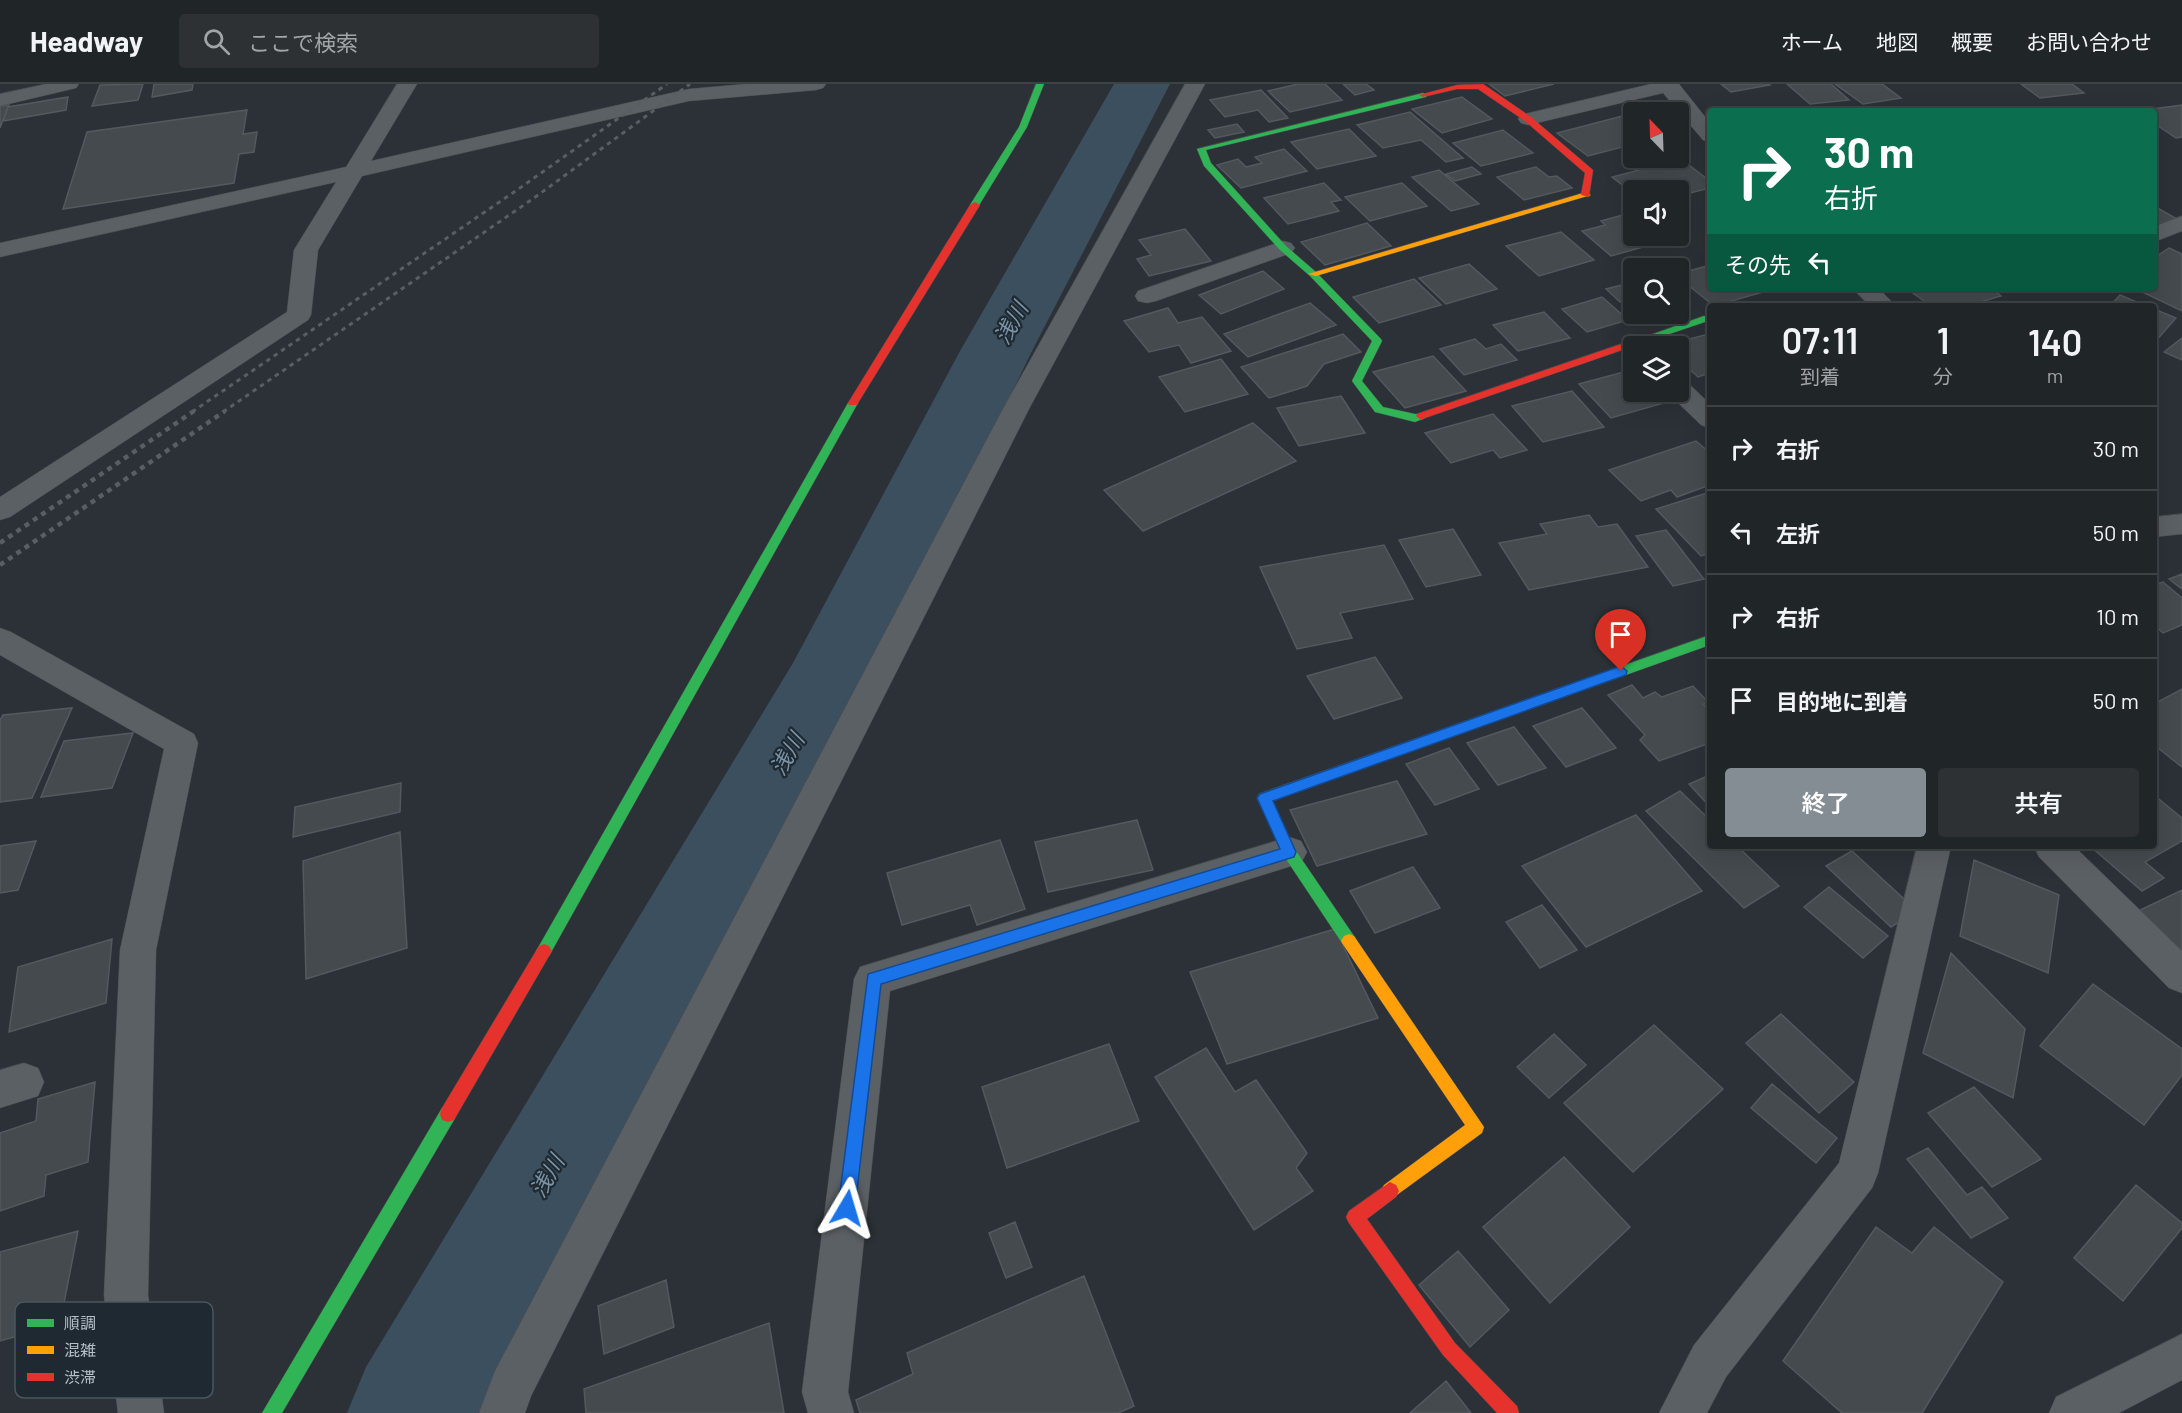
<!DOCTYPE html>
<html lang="ja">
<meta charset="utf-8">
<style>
body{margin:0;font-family:Barlow,"Noto Sans JP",sans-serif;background:#2d3134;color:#f1f3f6;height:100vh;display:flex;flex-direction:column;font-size:22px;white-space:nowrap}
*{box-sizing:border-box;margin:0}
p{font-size:20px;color:#a2a5a8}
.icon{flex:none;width:33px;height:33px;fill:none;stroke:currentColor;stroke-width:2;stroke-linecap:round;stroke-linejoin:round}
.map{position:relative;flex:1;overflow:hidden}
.details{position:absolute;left:1707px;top:219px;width:450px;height:546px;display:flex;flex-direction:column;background:#202528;border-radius:6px;box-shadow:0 6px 24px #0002,0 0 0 2px #3d4245}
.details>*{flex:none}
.guide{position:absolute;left:1707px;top:24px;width:450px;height:183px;border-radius:6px;box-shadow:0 6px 24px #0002,0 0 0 2px #3d4245;background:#0b6e4f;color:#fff;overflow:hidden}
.needle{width:39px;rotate:337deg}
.controls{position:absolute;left:1623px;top:18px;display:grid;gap:12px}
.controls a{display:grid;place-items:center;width:66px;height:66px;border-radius:6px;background:#202528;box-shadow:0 6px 24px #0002,0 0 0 2px #3d4245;font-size:30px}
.pin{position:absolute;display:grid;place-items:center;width:51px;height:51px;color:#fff;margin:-62px -26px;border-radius:50% 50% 50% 0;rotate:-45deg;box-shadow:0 0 6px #0007}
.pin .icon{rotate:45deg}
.me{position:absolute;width:66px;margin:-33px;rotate:7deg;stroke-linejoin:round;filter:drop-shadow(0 0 4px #0008)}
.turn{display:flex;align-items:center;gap:21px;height:126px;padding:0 18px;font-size:27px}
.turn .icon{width:78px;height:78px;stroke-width:2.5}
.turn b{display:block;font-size:42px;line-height:51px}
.then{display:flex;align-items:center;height:57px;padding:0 18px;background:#0003;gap:12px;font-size:22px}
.eta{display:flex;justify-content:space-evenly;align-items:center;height:102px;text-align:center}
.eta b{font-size:36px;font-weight:600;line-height:42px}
.button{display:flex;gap:12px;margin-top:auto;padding:12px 18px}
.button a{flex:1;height:69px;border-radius:6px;background:#858d94;color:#fff;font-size:24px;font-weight:600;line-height:69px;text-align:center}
.button a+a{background:#2d3134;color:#f1f3f6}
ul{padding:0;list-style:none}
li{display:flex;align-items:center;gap:18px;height:84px;padding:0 18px;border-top:2px solid #3d4245}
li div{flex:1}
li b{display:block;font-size:22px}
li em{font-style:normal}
header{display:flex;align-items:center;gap:36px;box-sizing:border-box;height:84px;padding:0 30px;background:#202528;border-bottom:2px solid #3d4245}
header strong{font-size:28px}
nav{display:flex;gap:33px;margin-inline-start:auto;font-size:21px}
.search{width:420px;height:54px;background:#2d3134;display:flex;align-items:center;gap:15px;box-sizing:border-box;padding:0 21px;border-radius:6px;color:#a2a5a8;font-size:22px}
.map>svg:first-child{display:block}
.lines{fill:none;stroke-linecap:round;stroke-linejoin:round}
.river{fill:#3c4f5e;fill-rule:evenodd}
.building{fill:#444a4e;stroke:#53595e;stroke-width:1.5}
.street-casing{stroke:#494d51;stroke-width:1}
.fast-casing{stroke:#494d51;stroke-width:1}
.slow-casing{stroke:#494d51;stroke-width:1}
.jam-casing{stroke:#494d51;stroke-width:1}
.street{fill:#5b6065;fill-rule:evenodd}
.fast{fill:#30b455;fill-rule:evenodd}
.slow{fill:#ff9f0a;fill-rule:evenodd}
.jam{fill:#e5322d;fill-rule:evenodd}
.rail-far1{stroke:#595e63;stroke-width:3;stroke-dasharray:4.5 4.5;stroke-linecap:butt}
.rail{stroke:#595e63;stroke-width:4.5;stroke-dasharray:5 5;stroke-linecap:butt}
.route{fill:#1a73e8;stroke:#114b97;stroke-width:1.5}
.labels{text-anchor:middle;stroke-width:4.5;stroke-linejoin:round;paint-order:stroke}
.water-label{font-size:22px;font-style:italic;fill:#7a93a7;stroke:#1f2931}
.key{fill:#1f2931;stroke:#4c565e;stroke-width:1.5}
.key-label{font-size:16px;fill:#b6bfc7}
</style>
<header>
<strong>Headway</strong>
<div class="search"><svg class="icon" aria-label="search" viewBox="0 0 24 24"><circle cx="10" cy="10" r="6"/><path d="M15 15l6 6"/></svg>ここで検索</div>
<nav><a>ホーム</a><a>地図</a><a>概要</a><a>お問い合わせ</a></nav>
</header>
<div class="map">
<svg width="2182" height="1329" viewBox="0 0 2182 1329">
<rect width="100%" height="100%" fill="#2b3136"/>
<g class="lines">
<!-- river -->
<path class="river" d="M1114,0H1170L1032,267L870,604L482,1329H347L366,1283L793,579L960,267Z"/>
</g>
<!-- building -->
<path class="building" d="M143,0L138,16L92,22L100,1Z
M154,0H193L192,6L152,13Z
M1298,0H1325L1342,16L1290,28L1268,7Z
M1343,0H1366L1374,6L1355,11Z
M1489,0H1554L1505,12Z
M1721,0H1768L1770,1L1731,8Z
M1787,0H1831L1849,16L1810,20Z
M1835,0H1882L1901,14L1863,20Z
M2021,0H2072L2084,9L2040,14Z
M1261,6L1288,34L1269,38L1258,26L1225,33L1210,16Z
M68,13L66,26L3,37L8,23Z
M1462,13L1492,35L1442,49L1412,25Z
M9,21L8,23L0,44V22Z
M2182,21V53L2176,54L2154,39V27H2137Z
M247,26L243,50L257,48L254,68L239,70L234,99L63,125L87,48Z
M1410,28L1463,74L1446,78L1421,56L1383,64L1357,41Z
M1634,29V60L1588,72L1557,49Z
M1237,40L1244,48L1215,54L1208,46Z
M1349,45L1376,72L1317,85L1291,58Z
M1503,46L1533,69L1481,82L1453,59Z
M1284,65L1307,87L1241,104L1217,81L1238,75L1246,83L1262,79L1255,73Z
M1681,75L1710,97V104L1678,112V106H1634V110L1612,93Z
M1472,83L1481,90L1455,97L1446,90Z
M1536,83L1549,93L1557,92L1572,104L1524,116L1497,93Z
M1439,86L1479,120L1451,127L1412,93Z
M1324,99L1341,116L1331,118L1339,127L1288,140L1264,114Z
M1402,99L1427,122L1370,137L1345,113Z
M2154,122L2177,135L2154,143Z
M1634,128V152H1672L1675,154L1611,172L1582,147L1605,141L1601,137Z
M1367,139L1391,162L1325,181L1301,158Z
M1185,145L1211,177L1149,192L1137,175L1151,171L1139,156Z
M1561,148L1594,176L1539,192L1506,162Z
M2169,164L2182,170V227L2134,204H2154V174Z
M1469,180L1497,205L1446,220L1419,194Z
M1710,181V204H1777L1714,222L1678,193V190Z
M1263,187L1284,205L1221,230L1199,211Z
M1414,195L1441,221L1379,239L1353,213Z
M1634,198V220L1629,216L1620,218L1606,205Z
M1906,204H2006L1996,208L2001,212L1967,222H1931Z
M2120,211L2146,222H2110Z
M1602,213L1628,236L1587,248L1562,225Z
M1310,219L1336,241L1248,273L1224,250Z
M1168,224L1178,239L1202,233L1231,267L1191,279L1179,261L1149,268L1124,237Z
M2154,225L2176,234L2154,259Z
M1544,228L1570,254L1518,267L1493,241Z
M1343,250L1361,268L1324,280L1307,302L1269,314L1241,283Z
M1708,250L1710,252V289L1698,293L1678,275V262H1664Z
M2182,254V276L2164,268Z
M1475,255L1486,265L1501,260L1517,276L1464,291L1440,265Z
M1433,272L1466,307L1405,324L1373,288Z
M1221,275L1248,310L1185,328L1159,293Z
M1631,286L1634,289V308H1652L1664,319L1611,334L1579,300Z
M1572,307L1604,343L1543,358L1512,322Z
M1341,312L1365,349L1299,362L1277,324Z
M1493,330L1527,366L1500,374L1493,366L1451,379L1425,349Z
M1253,339L1296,377L1143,447L1104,406Z
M1696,357L1710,369V401L1677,413L1671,406L1641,417L1609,386Z
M1710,408V469L1701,472L1656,425Z
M1589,431L1598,443L1617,440L1648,483L1529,506L1499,459L1547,450L1540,440Z
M1453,445L1481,491L1426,503L1399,456Z
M1666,446L1704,495L1673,502L1636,452Z
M1384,461L1413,515L1340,529L1352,554L1297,565L1260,483Z
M2182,490V505L2169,495Z
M2163,498L2182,514V541L2163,549L2154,541V501Z
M1375,573L1402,614L1334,635L1307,592Z
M1632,601L1643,614L1655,608L1662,613L1693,602L1709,619L1703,620L1710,628V659L1659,677L1640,656L1645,651L1608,611Z
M2182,605V683L2154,661V620Z
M72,624L32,714L0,718V636L3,631Z
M1582,624L1616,664L1566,683L1533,642Z
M1514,643L1546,684L1498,701L1467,659Z
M133,649L112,704L41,713L64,657Z
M1449,664L1479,705L1435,721L1406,680Z
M1710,691V723L1689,700Z
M1397,697L1427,750L1317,782L1290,726Z
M401,699L400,728L293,753L295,723Z
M1680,707L1710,736V762H1737L1779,802L1744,824L1646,727Z
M2154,711L2182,734V757L2145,778L2164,794L2142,807L2090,762H2154Z
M1636,731L1702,807L1586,863L1522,782Z
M1137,736L1153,786L1048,808L1035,758Z
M400,748L407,864L306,895L303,777Z
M1000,756L1025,825L977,841L970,821L902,841L887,789Z
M36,757L18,806L0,809V762Z
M1852,767L1917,827L1891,843L1826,782Z
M1974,776L2059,811L2048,889L1960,852Z
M1413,783L1440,824L1375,849L1350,807Z
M1829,803L1888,852L1863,874L1804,823Z
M2182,806V877L2132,830Z
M1542,821L1577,866L1540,884L1506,838Z
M1335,845L1378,934L1227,980L1190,888Z
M112,855L106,919L9,948L18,883Z
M1951,869L2025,945L2013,1014L1923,969Z
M2093,900L2182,965V991L2144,1041L2040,962Z
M1781,930L1854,998L1819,1029L1746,959Z
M1654,941L1723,1005L1633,1088L1564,1019Z
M1554,950L1586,981L1549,1014L1517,983Z
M1109,960L1139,1037L1007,1084L982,1003Z
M1206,964L1235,1008L1256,996L1307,1069L1296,1084L1313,1107L1254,1146L1155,993Z
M95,998L88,1078L46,1091L44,1112L0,1127V1049L36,1037L38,1015Z
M1772,1000L1837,1054L1816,1079L1751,1024Z
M1974,1003L2041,1075L1992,1103L1928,1029Z
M1928,1064L1967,1111L1982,1103L2008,1134L1971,1154L1907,1075Z
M1564,1073L1630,1143L1550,1219L1483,1143Z
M2136,1101L2182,1139V1144L2123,1217L2074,1174Z
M1015,1138L1032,1183L1006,1194L989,1149Z
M1876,1143L1912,1169L1934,1143L2003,1198L1922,1329H1842L1783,1277Z
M78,1147L60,1240L0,1257V1168Z
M1458,1167L1509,1226L1470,1263L1419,1201Z
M1084,1192L1134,1322L1118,1329H860L856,1316L913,1290L907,1269Z
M666,1196L674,1243L604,1270L598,1222Z
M769,1239L784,1329H586L584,1305Z
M1446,1297L1471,1329H1410Z"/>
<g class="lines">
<!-- street casing -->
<g class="street-casing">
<path id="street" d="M46,0H79L76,4L0,22V10Z
M397,0H417L371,77L689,5L746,0H826L823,4L816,6L689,17L362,92L318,166L311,231L308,236L10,433L0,436V413L287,228L294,166L336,98L0,173V159L346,83Z
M1185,0H1205L1030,323L531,1312L525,1329H479L495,1287L1004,323Z
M1651,0H1679L1710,39V58L1703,56L1663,9L1528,41L1521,39L1518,35L1521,31Z
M2182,132V147L2154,158V143Z
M1283,157L1291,159L1295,164L1291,169L1156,217L1147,219L1138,217L1135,212L1138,207Z
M1852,204H1878L1896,222H1870Z
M1678,296L1687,298L1710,320V344L1701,341L1669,310L1667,308H1678Z
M2182,430V450L2154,453V433Z
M0,544L11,548L194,650L198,659L156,866L148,1211L164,1329H118L104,1211L120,866L164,665L0,571Z
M1289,753L1301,757L1307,768L1301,779L890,907L848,1308L854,1329H808L802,1308L854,895L860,883Z
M1917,762H1951L1878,1089L1872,1104L1726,1293L1707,1329H1659L1694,1261L1839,1079Z
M2034,762H2074L2182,867V909L2169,904L2039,773Z
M24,979L38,984L44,998L38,1012L0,1024V986Z
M2182,1250V1296L2119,1329H2049L2056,1313Z"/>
</g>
<!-- fast casing -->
<g class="fast-casing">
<path id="fast" d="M1036,0H1044L1027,43L978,123H972L970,121L1019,43Z
M1423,9L1427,11L1426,13L1206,66L1211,79L1286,162L1316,188L1381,255L1382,257L1362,297L1383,323L1415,330H1425V334L1415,338L1375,328L1352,297L1372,257L1310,192L1280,166L1204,82L1197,65Z
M1704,232L1708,233V237L1631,263L1627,264L1622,261Z
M853,316L858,319L549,872L544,874L539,872L536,867L539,862L848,319Z
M1710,551V561L1272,717L1294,764L1354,852L1357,857L1354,862L1349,864L1344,862L1284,772L1257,714L1259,710Z
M448,1022L454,1024L456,1030L454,1036L282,1329H262L442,1024Z"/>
</g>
<!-- slow casing -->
<g class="slow-casing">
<path id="slow" d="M1583,109L1591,111L1316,192L1308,190Z
M1349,850L1354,852L1484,1043L1482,1049L1390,1116L1384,1113L1381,1107L1384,1101L1465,1041L1344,862L1341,857L1344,852Z"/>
</g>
<!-- jam casing -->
<g class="jam-casing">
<path id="jam" d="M1483,0L1531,33L1593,86L1589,113L1581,111L1585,89L1525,37L1478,5H1457L1423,13L1419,11L1457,1Z
M975,118L980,121L858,319L857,321H849L848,319L970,121Z
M1627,258L1632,261L1631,263L1425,334L1421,336L1416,332L1417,330Z
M544,860L549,862L552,867L549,872L454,1036L448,1038L442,1036L440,1030L442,1024L539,862Z
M1390,1098L1396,1101L1399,1107L1396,1113L1367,1135L1455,1259L1517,1322L1519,1329H1497L1443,1271L1349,1139L1346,1133L1349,1127Z"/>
</g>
<!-- street -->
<use href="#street" class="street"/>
<!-- fast -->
<use href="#fast" class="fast"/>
<!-- slow -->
<use href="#slow" class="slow"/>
<!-- jam -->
<use href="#jam" class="jam"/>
<!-- rail-far1 -->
<path class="rail-far1" d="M192,328L517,106L667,0
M223,328L534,114L690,0"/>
<!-- rail -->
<path class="rail" d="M0,459L194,327
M0,481L225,327"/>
</g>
<!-- route -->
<path class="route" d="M1621,582L1627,587L1626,591L1273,717L1296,768L1294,773L881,900L855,1124L853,1130L847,1133L840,1130L838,1124L868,890L1280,765L1257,714L1260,710Z"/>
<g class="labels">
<!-- water labels -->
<g class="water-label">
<text transform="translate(1011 239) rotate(-61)" y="8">浅川</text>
<text transform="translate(787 670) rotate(-60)" y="8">浅川</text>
<text transform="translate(547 1092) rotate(-60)" y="8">浅川</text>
</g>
</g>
<!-- legend -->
<rect x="15" y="1218" width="198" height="96" rx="9" class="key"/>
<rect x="27" y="1235" width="27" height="8" fill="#30b455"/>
<rect x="27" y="1262" width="27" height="8" fill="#ff9f0a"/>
<rect x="27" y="1289" width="27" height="8" fill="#e5322d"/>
<g class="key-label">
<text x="64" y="1245">順調</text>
<text x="64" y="1272">混雑</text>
<text x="64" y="1299">渋滞</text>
</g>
</svg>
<div class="controls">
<a><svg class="needle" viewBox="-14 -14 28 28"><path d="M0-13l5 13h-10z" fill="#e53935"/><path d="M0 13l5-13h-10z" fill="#a2a5a8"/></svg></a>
<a><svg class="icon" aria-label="sound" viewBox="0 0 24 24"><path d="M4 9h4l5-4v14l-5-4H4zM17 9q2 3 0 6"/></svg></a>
<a><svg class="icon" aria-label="search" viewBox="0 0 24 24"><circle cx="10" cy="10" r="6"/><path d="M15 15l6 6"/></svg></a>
<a><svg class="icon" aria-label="layers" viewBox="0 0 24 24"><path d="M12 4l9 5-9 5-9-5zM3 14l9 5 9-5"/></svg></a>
</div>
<div class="pin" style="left:1621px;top:587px;background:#d93025"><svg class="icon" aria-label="arrive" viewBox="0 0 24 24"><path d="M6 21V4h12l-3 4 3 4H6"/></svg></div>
<svg class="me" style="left:847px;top:1124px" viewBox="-20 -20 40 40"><path d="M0-17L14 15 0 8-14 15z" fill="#1a73e8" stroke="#fff" stroke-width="4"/></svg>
<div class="guide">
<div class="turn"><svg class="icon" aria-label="right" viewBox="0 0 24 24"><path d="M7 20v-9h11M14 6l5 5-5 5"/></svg><div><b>30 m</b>右折</div></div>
<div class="then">その先<svg class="icon" aria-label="left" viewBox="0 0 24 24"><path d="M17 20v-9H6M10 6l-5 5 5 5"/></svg></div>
</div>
<section class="details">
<div class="eta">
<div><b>07:11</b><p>到着</p></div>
<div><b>1</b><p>分</p></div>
<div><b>140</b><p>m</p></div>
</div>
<ul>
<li><svg class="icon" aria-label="right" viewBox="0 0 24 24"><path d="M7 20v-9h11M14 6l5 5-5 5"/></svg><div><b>右折</b></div><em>30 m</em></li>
<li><svg class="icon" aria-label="left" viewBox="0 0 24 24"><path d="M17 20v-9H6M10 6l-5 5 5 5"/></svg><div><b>左折</b></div><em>50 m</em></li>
<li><svg class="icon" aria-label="right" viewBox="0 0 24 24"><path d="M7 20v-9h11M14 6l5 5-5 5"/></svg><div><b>右折</b></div><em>10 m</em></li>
<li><svg class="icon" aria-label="arrive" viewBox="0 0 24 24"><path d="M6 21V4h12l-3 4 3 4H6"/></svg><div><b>目的地に到着</b></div><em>50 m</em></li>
</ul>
<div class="button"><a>終了</a><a>共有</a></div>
</section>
</div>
